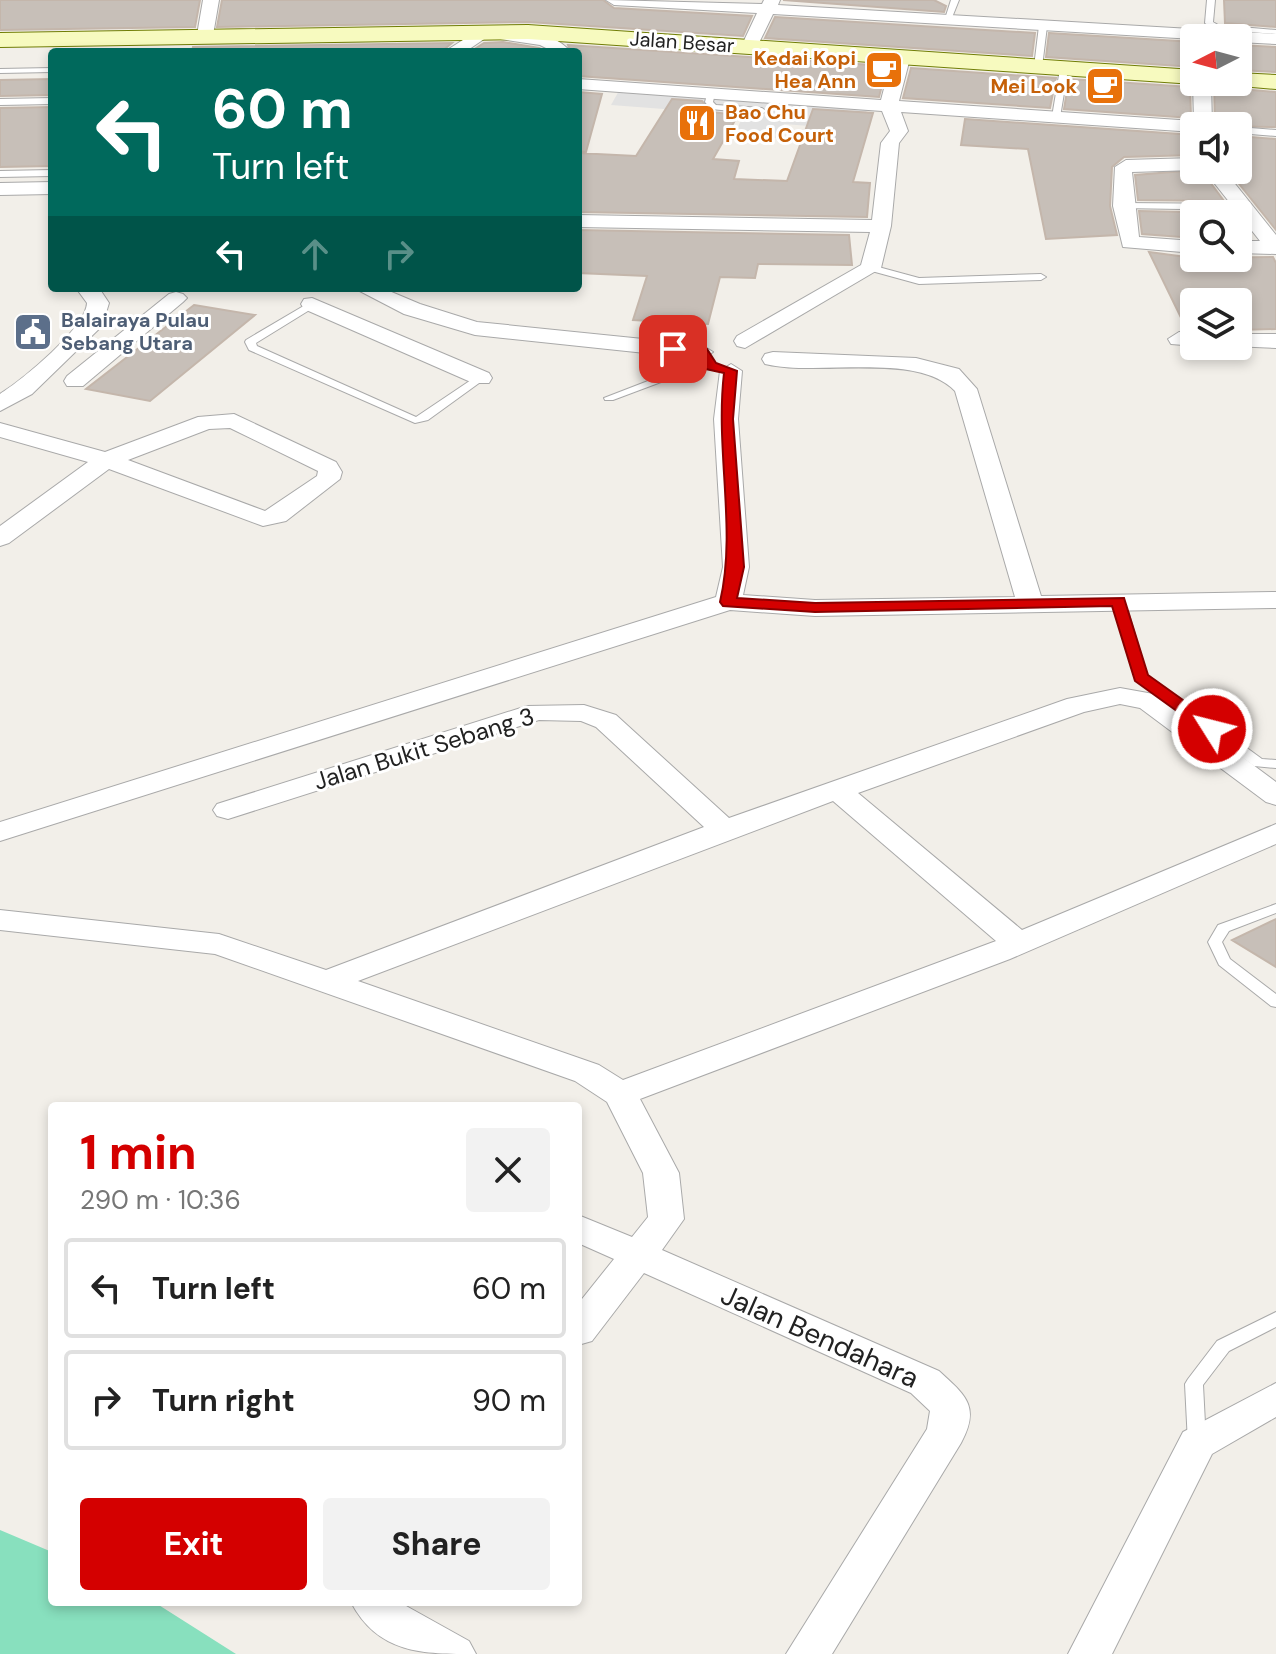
<!DOCTYPE html>
<meta charset="utf-8">
<style>
body{margin:0;font-family:"DM Sans",sans-serif;background:#f2f2f2;color:#222;height:100vh;display:flex;flex-direction:column;font-size:30px;white-space:nowrap}
*{box-sizing:border-box;margin:0}
p{font-size:26px;color:#767676}
.icon{flex:none;width:44px;height:44px;fill:none;stroke:currentColor;stroke-width:2;stroke-linecap:round;stroke-linejoin:round}
.map{position:relative;flex:1;overflow:hidden}
.sheet{position:absolute;left:48px;top:1102px;width:534px;height:504px;display:flex;flex-direction:column;background:#fff;border-radius:8px;box-shadow:0 4px 12px #0003}
.sheet>*{flex:none}
.banner{position:absolute;left:48px;top:48px;width:534px;height:244px;border-radius:8px;box-shadow:0 4px 12px #0003;background:#00695c;color:#fff;overflow:hidden}
.needle{width:52px;rotate:264deg}
.tools{position:absolute;left:1180px;top:24px;display:grid;gap:16px}
.tools a{display:grid;place-items:center;width:72px;height:72px;border-radius:8px;background:#fff;box-shadow:0 4px 12px #0003;font-size:40px}
.pin{position:absolute;display:grid;place-items:center;width:68px;height:68px;color:#fff;margin:-34px;border-radius:16px;box-shadow:0 4px 12px #0006}
.me{position:absolute;width:88px;margin:-44px;rotate:306deg;stroke-linejoin:round;filter:drop-shadow(0 0 6px #0008)}
.turn{display:flex;align-items:center;gap:28px;height:168px;padding:0 32px;font-size:36px}
.turn .icon{width:104px;height:104px;stroke-width:2.5}
.turn b{display:block;font-size:56px;line-height:68px}
.lanes{display:flex;align-items:center;height:76px;padding:0 32px;background:#0003;justify-content:center;gap:40px;direction:ltr}
.lanes .off{opacity:.35}
.round{display:grid;place-items:center;flex:none;width:84px;height:84px;border-radius:8px;background:#f2f2f2}
.head{display:flex;align-items:center;justify-content:space-between;height:136px;padding:0 32px}
h1{font-size:48px;font-weight:700;line-height:60px;color:#d40000}
.primary-button{display:flex;gap:16px;margin-top:auto;padding:16px 32px}
.primary-button a{flex:1;height:92px;border-radius:8px;background:#d40000;color:#fff;font-size:32px;font-weight:700;line-height:92px;text-align:center}
.primary-button a+a{background:#f2f2f2;color:#222}
ul{padding:0;list-style:none}
li{display:flex;align-items:center;gap:24px;height:100px;margin:0 16px 12px;padding:0 16px;border:4px solid #e0e0e0;border-radius:8px}
li div{flex:1}
li b{display:block;font-size:30px}
li em{font-style:normal}
.map>svg:first-child{display:block}
.pitch{fill:#88e0be}
.parking{fill:#e2e2e2}
.building{fill:#c7bfb8;stroke:#c4b6ab;stroke-width:2}
.lines{fill:none;stroke-linecap:round;stroke-linejoin:round}
.lane-casing{stroke:#a9a9a9;stroke-width:2}
.street-casing{stroke:#a9a9a9;stroke-width:2}
.secondary-casing{stroke:#707d05;stroke-width:2}
.lane{fill:#fff;fill-rule:evenodd}
.street{fill:#fff;fill-rule:evenodd}
.secondary{fill:#f7fabf;fill-rule:evenodd}
.route{fill:#d40000;stroke:#8a0000;stroke-width:2}
.labels{text-anchor:middle;stroke-width:6;stroke-linejoin:round;paint-order:stroke}
.far-street-label{font-size:20px;fill:#222;stroke:#fff}
.far-food-label{font-size:20px;font-weight:bold;fill:#c56008;stroke:#fff;text-anchor:end}
.far-service-label{font-size:20px;font-weight:bold;fill:#4e5e75;stroke:#fff;text-anchor:start}
.street-label{font-size:24px;fill:#222;stroke:#fff}
.near-street-label{font-size:28px;fill:#222;stroke:#fff}
</style>
<div class="map">
<svg width="1276" height="1654" viewBox="0 0 1276 1654">
<rect width="100%" height="100%" fill="#f2efe9"/>
<!-- pitch -->
<path class="pitch" d="M0,1530L52,1552V1602H154L236,1654H0Z"/>
<!-- parking -->
<path class="parking" d="M620,89L868,107L860,130L784,124L777,138L735,135L743,115L611,105Z"/>
<!-- building -->
<path class="building" d="M0,0H200L195,27L0,30Z
M222,0H603L614,8L752,16L743,36L528,22L217,27Z
M783,0H934L946,6L944,12Z
M1224,0H1276V27L1225,23Z
M775,17L1035,33L1032,56L765,38Z
M1049,33L1194,42V67L1046,57Z
M503,42L539,48L547,52H470L484,43Z
M452,43L441,52H192L193,47Z
M568,45L887,66L879,97L578,76V52H564L570,50Z
M1238,45L1276,47V72L1238,70Z
M911,68L1056,78L1050,108L903,98Z
M52,79V95L0,96V80Z
M1069,79L1190,87L1191,118L1064,109Z
M1214,82H1224L1229,88L1276,92V127L1215,126Z
M578,92L602,94L586,152L578,151Z
M672,99L702,101L711,112L738,115L713,159L739,161L734,179L787,181L813,109L873,113L853,182L870,183L867,217L578,212V153L636,156Z
M52,107V166L0,167V108Z
M965,119L1194,135V155L1124,157L1112,167L1110,206L1117,235L1046,239L1028,149L961,145Z
M1238,136L1276,139V230L1228,170H1238Z
M1197,170H1201L1224,201L1138,200L1135,175Z
M1139,211L1234,213L1235,214H1194V238L1142,234Z
M578,230L849,235L852,265L758,264L755,278L720,277L708,324L633,320L647,276L578,273Z
M1149,252L1194,258L1273,257L1276,263V329L1238,330V302H1194V330H1187Z
M194,305L255,315L150,401L86,389Z
M1276,919V967L1232,940Z"/>
<g class="lines">
<!-- lane casing -->
<g class="lane-casing">
<path id="lane" d="M951,0H959L951,20L944,22Z
M1207,0H1215L1213,22L1218,25L1276,30V34L1213,29L1205,23Z
M1043,24L1047,26L1042,67L1038,69L1034,67L1039,26Z
M1064,67L1068,69L1060,117L1056,120L1052,117L1060,69Z
M52,68V72L0,73V69Z
M708,91L715,93L713,102L716,105L762,108L766,111L762,114L711,109L705,102Z
M52,98V104L0,105V99Z
M1238,127L1276,130V136L1238,133Z
M52,170V176L0,177V171Z
M1123,203L1243,204L1248,207L1243,210L1120,208L1118,206Z
M871,265L919,278L1041,274L1046,277L1041,280L919,284L868,270V266Z
M312,301L316,302V306L256,343L257,346L416,417L477,376H485L486,378L428,420L415,423L249,350L245,342L246,340Z
M705,359L709,360V364L613,400H605L604,398Z
M1119,597L1125,601L1147,675L1262,759L1276,760V768L1254,766L1136,680L1113,601Z
M1276,904V913L1229,931L1222,942L1230,959L1276,994V1007L1271,1006L1219,965L1208,942L1218,925Z
M1276,1312V1327L1229,1351L1203,1385L1206,1443L1204,1448L1197,1450L1190,1448L1188,1443L1185,1384L1188,1379L1217,1341Z"/>
</g>
<!-- street casing -->
<g class="street-casing">
<path id="street" d="M203,0H219L213,35L205,40L197,35Z
M606,0L762,4L764,0H780L778,5L1276,34V44L1238,42V38L1194,39L773,14L757,47L749,52L741,47L757,13L614,5Z
M485,26C509,34 547,28 567,48L554,52L540,45L487,37L465,52H444Z
M901,53L910,58L899,101L1194,121L1193,82H1211L1212,126H1194V132L901,112L908,131L899,143L891,226L881,268L745,348L737,346L734,341L737,336L861,265L870,232L578,227V215L872,220L881,143L890,131L882,111L578,89V79L881,100L892,58Z
M1194,158V170L1132,172L1139,237L1194,241V253L1123,247L1113,206L1115,167L1126,160Z
M1204,170H1224L1276,235V254L1238,253V241H1260Z
M52,182V194L0,195V183Z
M76,288H99L109,303L102,326L32,394L0,411V394C22,380 86,328 87,303Z
M354,288H382L420,304L477,322L702,345L713,352L702,359L475,335L404,314Z
M176,292L183,294L187,298L183,302L83,386H67L64,381L67,376L169,294Z
M312,298L489,373L492,378L489,383H473L304,309L301,304L304,299Z
M1179,332L1194,333L1196,346L1171,344L1168,339Z
M1238,334H1276V348L1232,346H1238Z
M773,352L916,358L959,369L977,389L1041,596L1276,592V608L815,616L730,610L0,841V822L716,597L723,567L714,419L720,371L731,364L742,371L738,419L749,567L743,595L815,600L1015,597L955,391C916,351 818,377 765,364L762,359L765,354Z
M234,414L336,462L342,472L340,479L286,521L263,526L109,469L9,543L0,546V526L88,462L0,437V423L105,452L198,417ZM230,428L318,471L317,476L265,511L128,460L209,429Z
M1120,688L1159,695L1276,782V805L1266,802L1140,708L1120,704L1084,712L858,793L1022,930L1276,824V844L1010,959L640,1099L679,1173L684,1219L662,1250L939,1371C965,1395 981,1406 961,1443L832,1654H786L927,1429L930,1411L911,1393L644,1273L592,1341L578,1345V1304L614,1259L578,1243V1215L632,1237L648,1217L643,1173L607,1102L575,1081L215,954L0,930V910L219,934L326,970L704,827L596,727L581,721L539,720L228,819L217,816L213,810L217,804L527,706L584,705L616,715L729,818L1067,699ZM833,801L996,941L623,1080L599,1065L358,981Z
M1276,1383V1417L1212,1454L1112,1654H1068L1183,1432Z
M351,1602H399L469,1641L476,1654C423,1654 378,1654 351,1602Z"/>
</g>
<!-- secondary casing -->
<g class="secondary-casing">
<path id="secondary" d="M528,25L1194,70V82H1203L1194,84L528,39L0,47V33Z
M1238,73L1276,75V89L1229,85L1227,82H1238Z"/>
</g>
<!-- lane -->
<use href="#lane" class="lane"/>
<!-- street -->
<use href="#street" class="street"/>
<!-- secondary -->
<use href="#secondary" class="secondary"/>
</g>
<!-- route -->
<path class="route" d="M673,345L707,349L716,363L737,371L733,419L744,567L737,598L815,603L1124,598L1148,675L1218,725V732H1206L1135,681L1112,606L815,612L723,606L720,602C737,530 715,451 724,373L706,369L695,355L669,352V346Z"/>
<!-- icons -->
<defs>
<g id="cafe-square" transform="scale(2)"><rect x="-9" y="-9" width="18" height="18" rx="4" fill="#e8710a" stroke="#fff"/><path d="M-5.5-4.5H6V0H3Q3 3.5 0 3.5H-2.5Q-5.5 3.5-5.5 0ZM3-3.2v2h1.7v-2ZM-6 4.5H4V6H-6Z" fill="#fff"/></g>
<g id="restaurant-square" transform="scale(2)"><rect x="-9" y="-9" width="18" height="18" rx="4" fill="#e8710a" stroke="#fff"/><path d="M-5-6h1v4h1v-4h1v4h1v-4h1v5L-1.5 .5V6h-2V.5L-5-1ZM5-6V6H3V1.5H1.5Q1.5-4 5-6Z" fill="#fff"/></g>
<g id="civic-square" transform="scale(2)"><rect x="-9" y="-9" width="18" height="18" rx="4" fill="#5c6f8a" stroke="#fff"/><path d="M-.6-6.5H3V-4.5H.6V-3L4-1V1h2V6H-6V1h2V-1L-.6-3ZM-1.2 2.5V6h2.4V2.5Z" fill="#fff"/></g>
</defs>
<g fill-rule="evenodd">
<use href="#cafe-square" x="884" y="70"/>
<use href="#cafe-square" x="1105" y="86"/>
<use href="#restaurant-square" x="697" y="123"/>
<use href="#civic-square" x="33" y="332"/>
</g>
<g class="labels">
<!-- far-street labels -->
<g class="far-street-label">
<text transform="translate(682 42) rotate(4)" y="7">Jalan Besar</text>
</g>
<!-- far-food labels -->
<g class="far-food-label">
<text x="856" y="65">Kedai Kopi<tspan x="856" dy="23">Hea Ann</tspan></text>
<text x="1077" y="93">Mei Look</text>
<text x="725" y="119" text-anchor="start">Bao Chu<tspan x="725" dy="23">Food Court</tspan></text>
</g>
<!-- far-service labels -->
<g class="far-service-label">
<text x="61" y="327">Balairaya Pulau<tspan x="61" dy="23">Sebang Utara</tspan></text>
</g>
<!-- street labels -->
<g class="street-label">
<text transform="translate(424 749) rotate(-17)" y="8">Jalan Bukit Sebang 3</text>
</g>
<!-- near-street labels -->
<g class="near-street-label">
<text transform="translate(820 1336) rotate(24)" y="10">Jalan Bendahara</text>
</g>
</g>
</svg>
<div class="tools">
<a><svg class="needle" viewBox="-14 -14 28 28"><path d="M0-13l5 13h-10z" fill="#e53935"/><path d="M0 13l5-13h-10z" fill="#767676"/></svg></a>
<a><svg class="icon" aria-label="sound" viewBox="0 0 24 24"><path d="M4 9h4l5-4v14l-5-4H4zM17 9q2 3 0 6"/></svg></a>
<a><svg class="icon" aria-label="search" viewBox="0 0 24 24"><circle cx="10" cy="10" r="6"/><path d="M15 15l6 6"/></svg></a>
<a><svg class="icon" aria-label="layers" viewBox="0 0 24 24"><path d="M12 4l9 5-9 5-9-5zM3 14l9 5 9-5"/></svg></a>
</div>
<div class="pin" style="left:673px;top:349px;background:#d93025"><svg class="icon" aria-label="arrive" viewBox="0 0 24 24"><path d="M6 21V4h12l-3 4 3 4H6"/></svg></div>
<svg class="me" style="left:1212px;top:729px" viewBox="-20 -20 40 40"><circle r="17" fill="#d40000" stroke="#fff" stroke-width="3"/><path d="M0-11L8 9 0 5-8 9z" fill="#fff"/></svg>
<div class="banner">
<div class="turn"><svg class="icon" aria-label="left" viewBox="0 0 24 24"><path d="M17 20v-9H6M10 6l-5 5 5 5"/></svg><div><b>60 m</b>Turn left</div></div>
<div class="lanes"><svg class="icon" aria-label="left" viewBox="0 0 24 24"><path d="M17 20v-9H6M10 6l-5 5 5 5"/></svg><svg class="icon off" aria-label="ahead" viewBox="0 0 24 24"><path d="M12 20V5M6 11l6-6 6 6"/></svg><svg class="icon off" aria-label="right" viewBox="0 0 24 24"><path d="M7 20v-9h11M14 6l5 5-5 5"/></svg></div>
</div>
<section class="sheet">
<div class="head"><div><h1>1 min</h1><p>290 m · 10:36</p></div><a class="round"><svg class="icon" aria-label="close" viewBox="0 0 24 24"><path d="M6 6l12 12M18 6L6 18"/></svg></a></div>
<ul>
<li><svg class="icon" aria-label="left" viewBox="0 0 24 24"><path d="M17 20v-9H6M10 6l-5 5 5 5"/></svg><div><b>Turn left</b></div><em>60 m</em></li>
<li><svg class="icon" aria-label="right" viewBox="0 0 24 24"><path d="M7 20v-9h11M14 6l5 5-5 5"/></svg><div><b>Turn right</b></div><em>90 m</em></li>
</ul>
<div class="primary-button"><a>Exit</a><a>Share</a></div>
</section>
</div>
